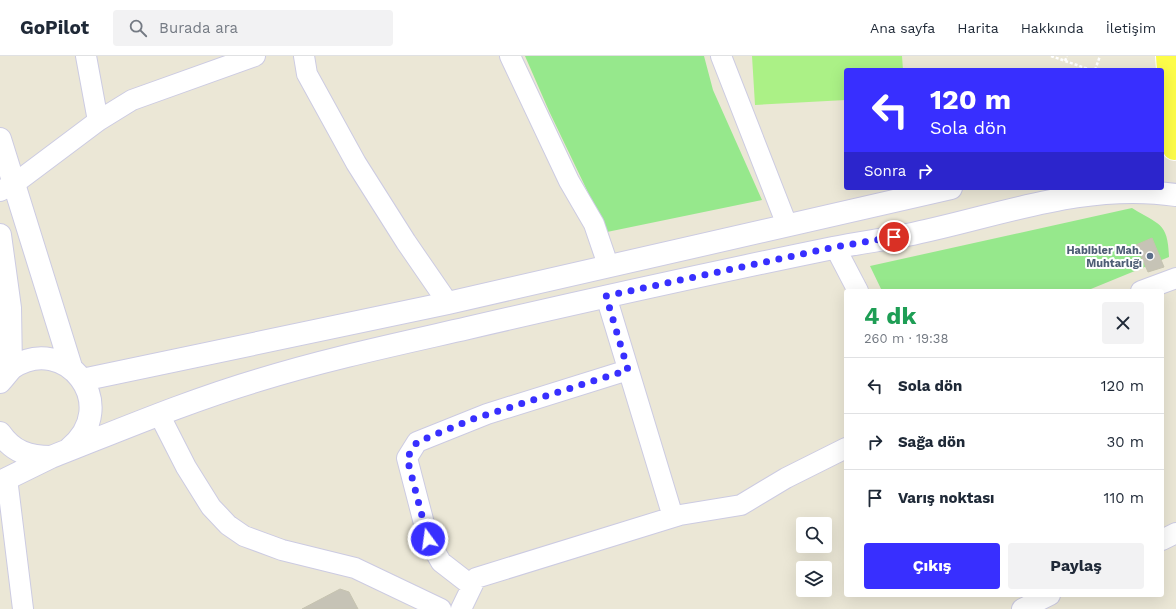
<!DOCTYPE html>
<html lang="tr">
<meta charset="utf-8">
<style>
body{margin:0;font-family:"Work Sans",sans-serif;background:#f2f2f3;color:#1f2937;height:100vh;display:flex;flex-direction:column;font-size:15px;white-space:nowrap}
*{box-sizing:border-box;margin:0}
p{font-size:13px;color:#747a83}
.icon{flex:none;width:22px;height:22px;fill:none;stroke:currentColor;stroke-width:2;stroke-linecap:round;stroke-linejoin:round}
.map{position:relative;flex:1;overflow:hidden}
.side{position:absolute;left:844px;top:233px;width:320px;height:308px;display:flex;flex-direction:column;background:#fff;border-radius:4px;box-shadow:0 4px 16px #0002}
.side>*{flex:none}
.banner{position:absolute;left:844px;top:12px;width:320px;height:122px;border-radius:4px;box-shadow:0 4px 16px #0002;background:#382fff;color:#fff;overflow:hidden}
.tools{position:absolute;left:796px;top:461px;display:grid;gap:8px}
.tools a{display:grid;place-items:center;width:36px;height:36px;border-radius:4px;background:#fff;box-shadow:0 4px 16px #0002;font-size:20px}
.pin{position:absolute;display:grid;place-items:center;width:34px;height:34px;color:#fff;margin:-17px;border:2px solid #fff;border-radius:50%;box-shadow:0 1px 4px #0007}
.me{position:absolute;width:44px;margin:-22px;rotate:346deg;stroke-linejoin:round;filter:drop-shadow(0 0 3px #0008)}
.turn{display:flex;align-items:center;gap:14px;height:84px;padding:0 20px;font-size:18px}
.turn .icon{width:52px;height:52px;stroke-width:2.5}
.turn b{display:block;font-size:28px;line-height:34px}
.then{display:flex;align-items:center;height:38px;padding:0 20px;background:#0003;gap:8px;font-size:15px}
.round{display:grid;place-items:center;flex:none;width:42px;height:42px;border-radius:4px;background:#f2f2f3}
.summary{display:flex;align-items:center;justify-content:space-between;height:68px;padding:0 20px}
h1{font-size:24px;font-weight:700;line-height:30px;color:#1e9e55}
.primary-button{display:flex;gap:8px;margin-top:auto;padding:8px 20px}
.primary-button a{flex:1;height:46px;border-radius:4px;background:#382fff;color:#fff;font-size:16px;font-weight:700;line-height:46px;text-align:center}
.primary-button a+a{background:#f2f2f3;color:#1f2937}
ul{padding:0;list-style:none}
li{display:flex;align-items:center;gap:12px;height:56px;padding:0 20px;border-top:1px solid #e0e1e3}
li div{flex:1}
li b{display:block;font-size:15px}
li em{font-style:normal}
header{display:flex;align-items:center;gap:24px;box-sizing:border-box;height:56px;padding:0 20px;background:#fff;border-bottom:1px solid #e0e1e3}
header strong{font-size:19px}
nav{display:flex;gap:22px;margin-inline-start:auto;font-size:14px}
.search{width:280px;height:36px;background:#f2f2f3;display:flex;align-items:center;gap:10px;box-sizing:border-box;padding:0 14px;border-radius:4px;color:#747a83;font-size:15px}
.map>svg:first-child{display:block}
.green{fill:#96e88c}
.pitch{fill:#abf186}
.building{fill:#c6c3b6;stroke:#c6c3b0}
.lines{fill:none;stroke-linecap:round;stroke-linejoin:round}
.minor-casing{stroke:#cccbe2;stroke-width:22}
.tertiary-casing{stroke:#cccbe2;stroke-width:24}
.primary-casing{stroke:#fff;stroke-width:24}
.path{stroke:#fff;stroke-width:2.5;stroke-dasharray:3 2;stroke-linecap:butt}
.minor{stroke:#fff;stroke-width:20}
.tertiary{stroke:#fff;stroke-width:22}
.primary{stroke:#fdfc49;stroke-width:22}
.route{stroke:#382fff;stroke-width:7;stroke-dasharray:0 12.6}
.service-dot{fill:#5c6f8a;stroke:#fff;stroke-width:1.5}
.labels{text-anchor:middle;stroke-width:4;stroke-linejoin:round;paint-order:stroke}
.service-label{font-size:11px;font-weight:bold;fill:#4e5e75;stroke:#fff;text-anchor:end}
</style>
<header>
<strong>GoPilot</strong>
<div class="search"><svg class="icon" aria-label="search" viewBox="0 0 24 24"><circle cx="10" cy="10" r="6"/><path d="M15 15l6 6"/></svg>Burada ara</div>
<nav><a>Ana sayfa</a><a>Harita</a><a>Hakkında</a><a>İletişim</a></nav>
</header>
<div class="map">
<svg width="1176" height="553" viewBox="0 0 1176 553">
<rect width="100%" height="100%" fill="#ebe7d6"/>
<!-- green -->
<path class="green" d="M525,0H704L713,34L762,144L607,176L549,55Z
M1132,152C1159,169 1168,166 1169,201L1086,235H882L870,210Z"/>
<!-- pitch -->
<path class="pitch" d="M752,0H902L903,14H846V44L755,49Z"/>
<!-- building -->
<path class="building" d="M1152,182L1164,211L1148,216L1136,189Z
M340,533L349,536L358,553H302Z"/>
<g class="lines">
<!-- minor casing -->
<g class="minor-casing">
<path id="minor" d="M86,0L98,65
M304,0L307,18L356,107L406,186L448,247
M510,0L569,125L594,168L608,209
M721,0L787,169
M0,135L14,128L98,65L132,44L255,0
M835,191L858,235
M1141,235L1176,222
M606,240L673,461
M159,358L186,411L211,451L228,469L244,480L282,494L355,512L441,553
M7,422L23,553
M1162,484L1176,477
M472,530L441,506L428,483L407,402L417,386L487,358L628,314
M461,553L476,522L680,459L741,449L786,422L846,392
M1022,553L1050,539"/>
</g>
<!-- tertiary casing -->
<g class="tertiary-casing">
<path id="tertiary" d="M0,83L71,311
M0,179L10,252L11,313
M82,324L448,247L951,132
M0,326C4,322 8,316 12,312C65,276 123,349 69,393
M0,377C13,396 29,401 51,401C120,374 188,345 259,324C327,303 398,288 468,272C589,244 711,217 833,192C857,187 882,184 907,179C997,161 1083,125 1176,139
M0,426L51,401"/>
</g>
<!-- primary casing -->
<g class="primary-casing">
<path id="primary" d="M1167,0L1174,93"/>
</g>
<!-- path -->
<path class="path" d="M1051,0L1091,14
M1065,5L1067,0
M1095,14L1100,0"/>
<!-- minor -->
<use href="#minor" class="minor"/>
<!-- tertiary -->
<use href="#tertiary" class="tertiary"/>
<!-- primary -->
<use href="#primary" class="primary"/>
</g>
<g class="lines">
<!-- route -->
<path class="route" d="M428,483L407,402L417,386L473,363L628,314L606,240L835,191L894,181"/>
</g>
<!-- markers -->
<circle class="service-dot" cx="1150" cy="200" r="4"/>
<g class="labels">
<!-- service labels -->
<g class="service-label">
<text x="1142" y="198">Habibler Mah.<tspan x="1142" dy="13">Muhtarlığı</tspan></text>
</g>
</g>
</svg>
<div class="tools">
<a><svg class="icon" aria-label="search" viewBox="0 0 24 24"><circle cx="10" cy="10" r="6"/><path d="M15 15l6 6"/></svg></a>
<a><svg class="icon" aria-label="layers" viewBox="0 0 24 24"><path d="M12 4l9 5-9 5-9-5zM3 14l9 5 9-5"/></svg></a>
</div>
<div class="pin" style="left:894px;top:181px;background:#d93025"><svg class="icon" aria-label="arrive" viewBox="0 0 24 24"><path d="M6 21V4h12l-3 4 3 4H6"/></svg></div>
<svg class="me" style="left:428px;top:483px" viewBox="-20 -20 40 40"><circle r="17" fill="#382fff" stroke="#fff" stroke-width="3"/><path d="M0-11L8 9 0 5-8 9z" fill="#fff"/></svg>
<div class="banner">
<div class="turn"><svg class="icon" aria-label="left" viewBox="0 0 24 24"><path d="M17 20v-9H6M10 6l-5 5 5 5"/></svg><div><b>120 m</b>Sola dön</div></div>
<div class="then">Sonra<svg class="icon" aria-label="right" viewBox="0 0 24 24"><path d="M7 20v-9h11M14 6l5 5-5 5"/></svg></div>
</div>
<section class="side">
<div class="summary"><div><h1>4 dk</h1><p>260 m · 19:38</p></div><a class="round"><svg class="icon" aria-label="close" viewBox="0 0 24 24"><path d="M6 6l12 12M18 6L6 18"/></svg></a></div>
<ul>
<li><svg class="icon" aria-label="left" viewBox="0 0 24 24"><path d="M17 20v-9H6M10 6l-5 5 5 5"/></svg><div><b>Sola dön</b></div><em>120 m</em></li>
<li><svg class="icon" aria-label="right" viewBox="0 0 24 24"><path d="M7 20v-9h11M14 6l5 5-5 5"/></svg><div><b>Sağa dön</b></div><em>30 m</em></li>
<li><svg class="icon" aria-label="arrive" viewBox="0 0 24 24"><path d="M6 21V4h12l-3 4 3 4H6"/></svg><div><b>Varış noktası</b></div><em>110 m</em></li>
</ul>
<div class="primary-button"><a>Çıkış</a><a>Paylaş</a></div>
</section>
</div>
